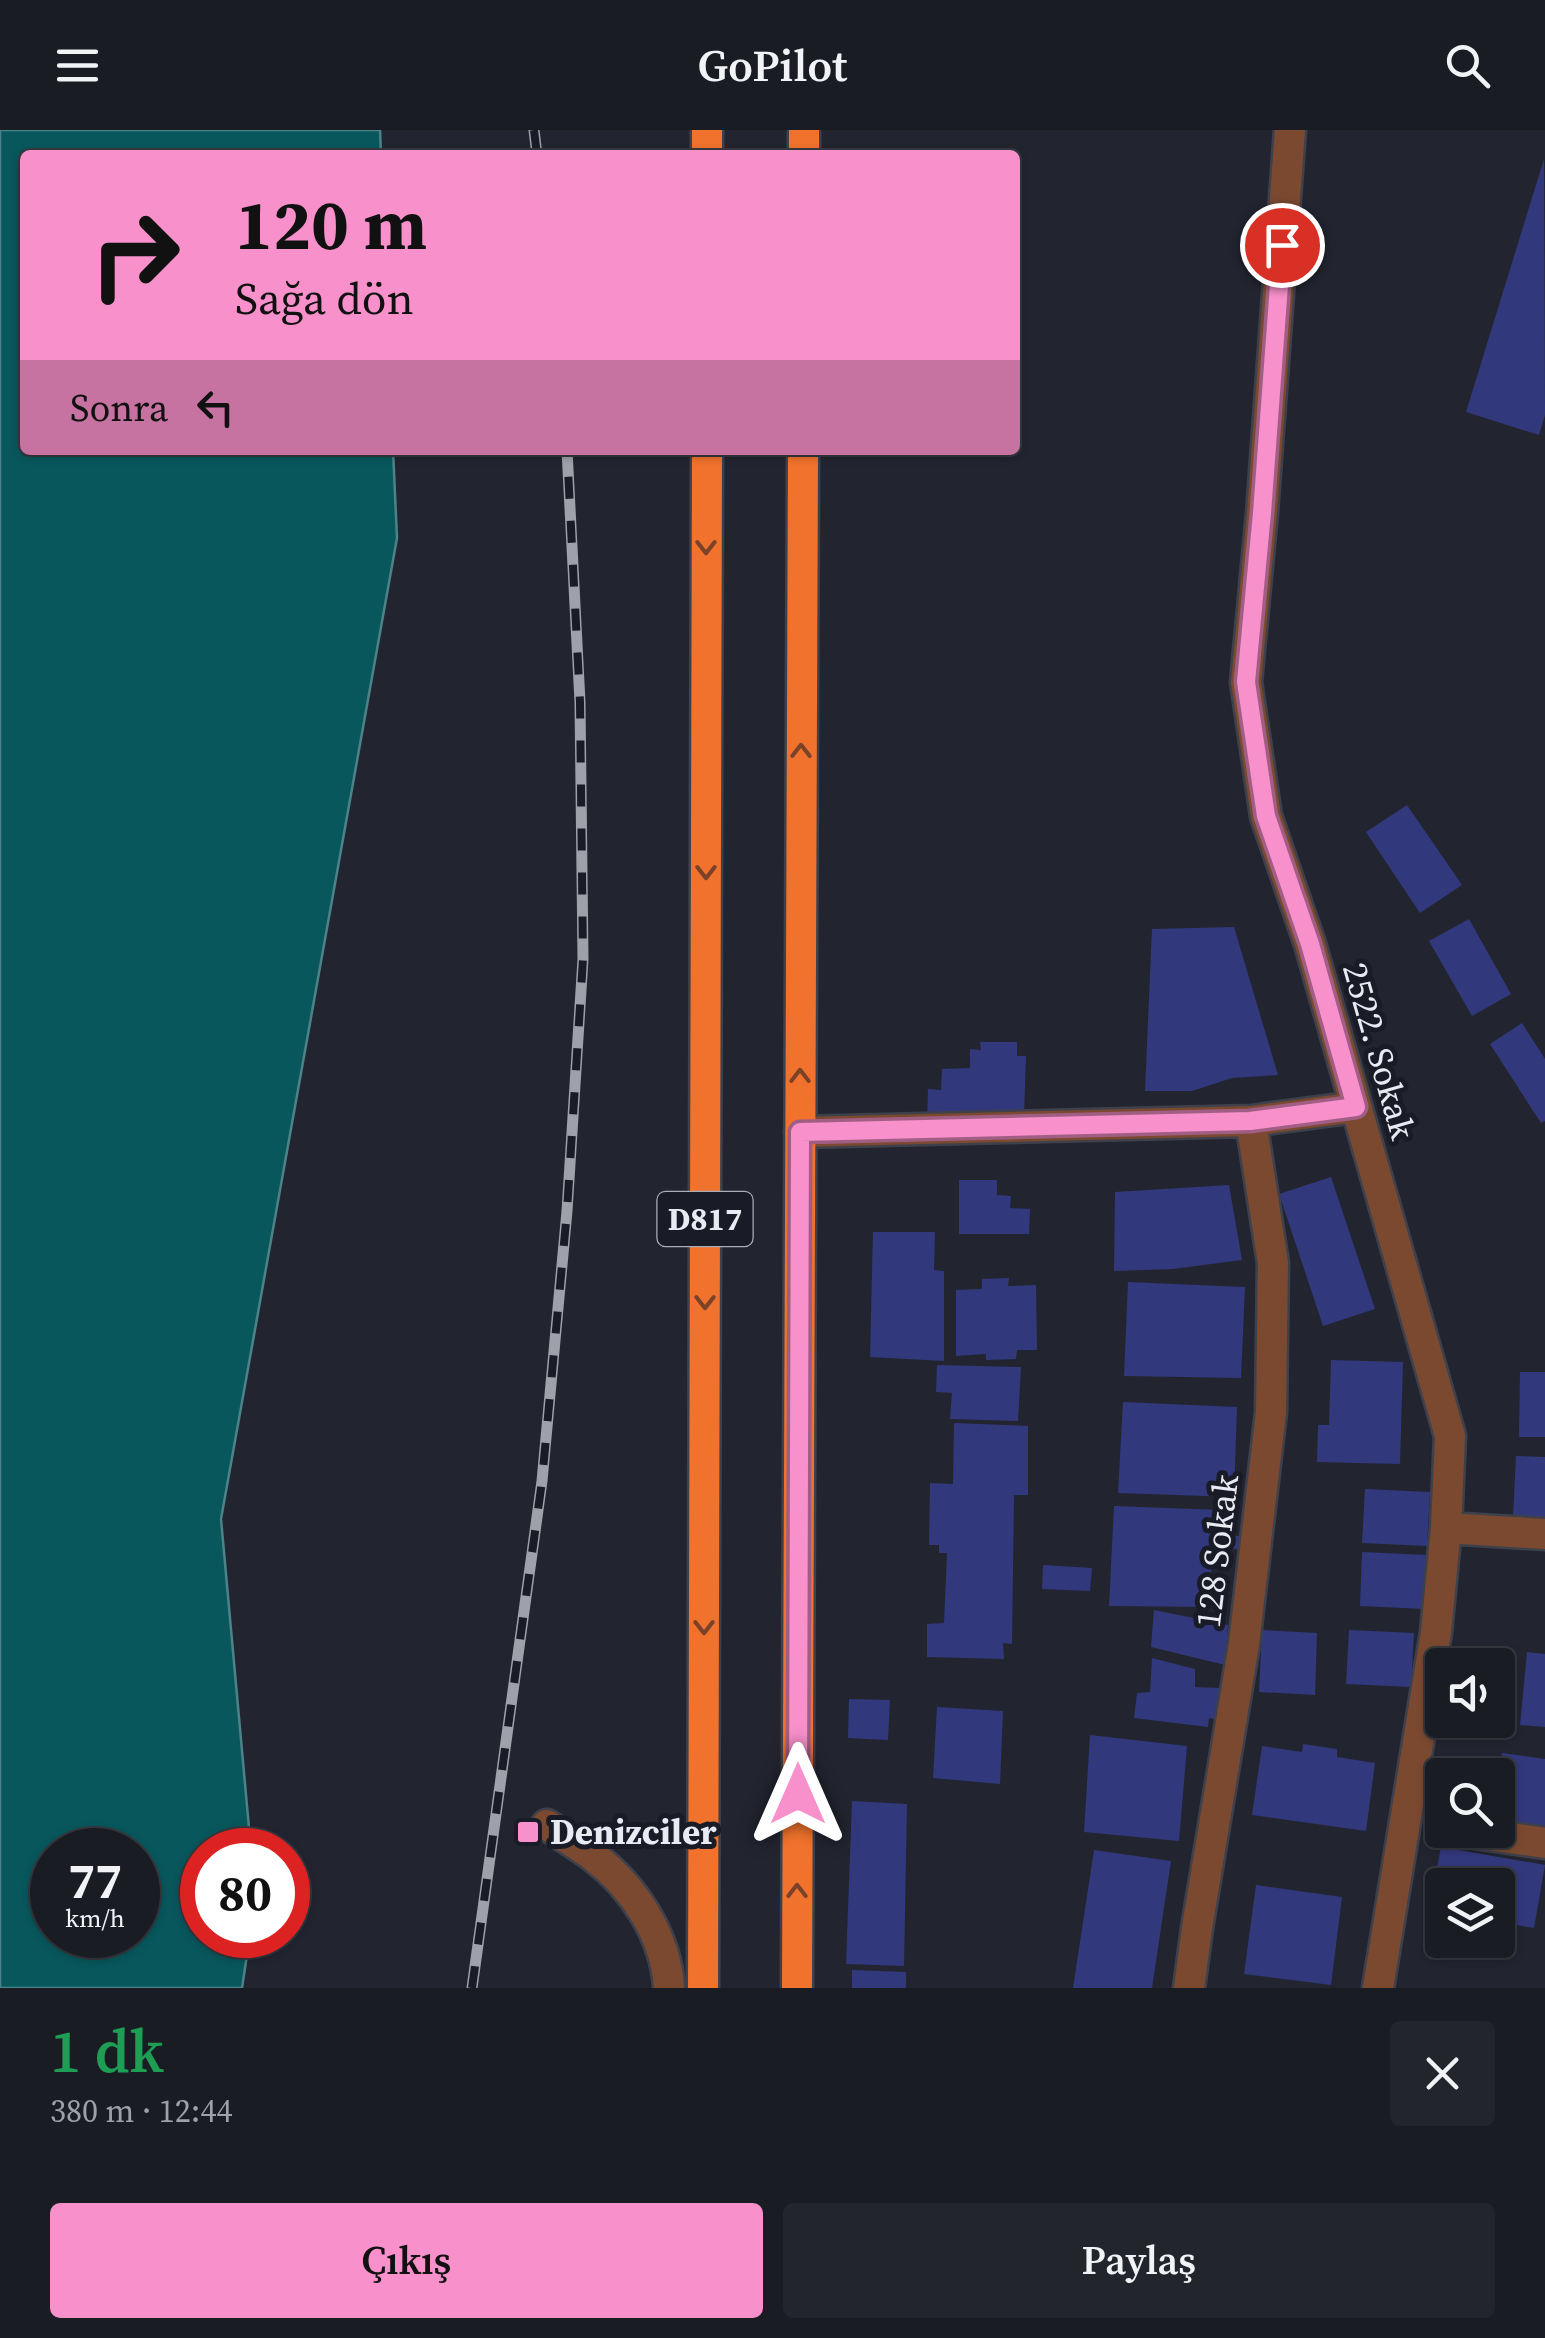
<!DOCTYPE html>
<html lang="tr">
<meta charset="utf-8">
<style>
body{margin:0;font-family:"Source Serif 4",serif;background:#23252c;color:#f1f3f6;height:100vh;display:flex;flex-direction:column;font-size:38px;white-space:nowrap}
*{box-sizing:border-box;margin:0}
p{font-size:32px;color:#9fa1a6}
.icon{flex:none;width:55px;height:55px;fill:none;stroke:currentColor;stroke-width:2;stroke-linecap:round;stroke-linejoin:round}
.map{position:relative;height:1858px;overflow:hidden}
.side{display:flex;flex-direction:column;background:#1a1c24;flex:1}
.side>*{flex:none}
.top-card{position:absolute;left:20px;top:20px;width:1000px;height:305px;border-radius:10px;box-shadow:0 2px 8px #0004,0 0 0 2px #383a41;background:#f890cb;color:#111;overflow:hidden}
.tools{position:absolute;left:1425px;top:1518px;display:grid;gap:20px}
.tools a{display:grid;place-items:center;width:90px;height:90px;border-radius:10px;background:#1a1c24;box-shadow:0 2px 8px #0004,0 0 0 2px #383a41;font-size:50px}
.speed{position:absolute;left:30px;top:1698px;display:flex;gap:20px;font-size:50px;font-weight:700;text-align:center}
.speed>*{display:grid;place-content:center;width:130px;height:130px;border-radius:50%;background:#1a1c24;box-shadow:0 2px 8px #0004,0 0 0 2px #383a41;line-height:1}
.speed small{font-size:25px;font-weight:400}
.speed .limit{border:15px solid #d22;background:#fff;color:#111}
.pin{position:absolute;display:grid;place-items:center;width:85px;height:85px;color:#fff;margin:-42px;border:5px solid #fff;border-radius:50%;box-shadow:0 2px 10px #0007}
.me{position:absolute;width:110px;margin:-55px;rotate:0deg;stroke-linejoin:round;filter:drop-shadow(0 0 8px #0008)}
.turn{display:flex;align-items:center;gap:35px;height:210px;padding:0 50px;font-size:45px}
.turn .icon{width:130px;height:130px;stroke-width:2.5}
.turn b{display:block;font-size:70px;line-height:85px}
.then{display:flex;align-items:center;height:95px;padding:0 50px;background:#0003;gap:20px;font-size:38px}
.round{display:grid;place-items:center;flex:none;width:105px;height:105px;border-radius:10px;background:#23252c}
.headline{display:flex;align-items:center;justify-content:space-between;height:170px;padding:0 50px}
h1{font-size:60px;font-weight:600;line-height:75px;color:#1e9e55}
.primary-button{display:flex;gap:20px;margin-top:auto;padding:20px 50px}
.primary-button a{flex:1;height:115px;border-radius:10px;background:#f890cb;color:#111;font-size:40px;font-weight:600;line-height:115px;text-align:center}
.primary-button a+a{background:#23252c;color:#f1f3f6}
header{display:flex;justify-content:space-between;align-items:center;height:130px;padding:0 50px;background:#1a1c24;font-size:45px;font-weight:600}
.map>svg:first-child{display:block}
.water{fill:#08575c;stroke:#4c8389;stroke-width:2.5;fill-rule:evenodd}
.building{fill:#32387c}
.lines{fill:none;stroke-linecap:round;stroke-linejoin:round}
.minor-casing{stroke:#3e414b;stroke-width:35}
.highway-casing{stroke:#3e414b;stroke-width:35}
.minor{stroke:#7b4930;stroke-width:30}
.highway{stroke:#f0722c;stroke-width:30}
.rail-casing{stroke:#9fa1aa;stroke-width:11}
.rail{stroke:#191b26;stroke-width:8;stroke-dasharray:22;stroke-linecap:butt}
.oneway{stroke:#7a4229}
.route-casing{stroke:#a15e84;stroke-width:25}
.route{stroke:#f890cb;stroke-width:18}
.poi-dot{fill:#f890cb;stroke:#191b26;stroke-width:4}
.labels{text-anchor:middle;stroke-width:10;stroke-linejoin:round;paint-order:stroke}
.shield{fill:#191b26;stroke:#abadb6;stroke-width:2.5}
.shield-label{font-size:32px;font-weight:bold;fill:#e9ebf3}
.street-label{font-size:35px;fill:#e9ebf3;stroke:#191b26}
.poi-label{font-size:35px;font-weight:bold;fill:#e9ebf3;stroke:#191b26;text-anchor:start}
</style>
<header><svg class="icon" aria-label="menu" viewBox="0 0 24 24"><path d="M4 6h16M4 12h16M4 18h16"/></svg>GoPilot<svg class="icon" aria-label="search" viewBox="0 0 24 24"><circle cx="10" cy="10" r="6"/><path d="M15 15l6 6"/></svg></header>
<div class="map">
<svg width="1545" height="1858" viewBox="0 0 1545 1858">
<rect width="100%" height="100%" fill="#222530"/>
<!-- water -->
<path class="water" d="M0,0H380L381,25H25V320H393L397,408L221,1389L251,1720H202V1805H250L242,1858H0ZM52,1720H138V1805H52Z"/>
<!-- building -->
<path class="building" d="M1544,29L1545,285L1539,305L1466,282Z
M1407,675L1462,755L1420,783L1366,702Z
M1469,789L1511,864L1472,886L1429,811Z
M1234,797L1278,945L1232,948L1192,961H1145L1152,799Z
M1522,893L1545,929V991L1541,993L1490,914Z
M980,912H1017V926H1026L1024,985L927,991L928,959L941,960L942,939L970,938V919L981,920Z
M1331,1047L1375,1179L1323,1196L1279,1064Z
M959,1050H997V1065L1011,1066L1010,1078L1030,1079L1029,1104H959Z
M1229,1055L1242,1130L1173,1139L1114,1141L1115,1062Z
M873,1102H935L934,1140L944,1141V1231L870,1227Z
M1009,1148L1008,1156L1036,1155L1037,1220H1017L1016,1229L986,1230V1224L956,1226V1160L982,1159V1149Z
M1128,1152L1245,1157L1241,1248L1124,1246Z
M1331,1230L1403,1232L1400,1334L1317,1332L1318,1295H1329Z
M937,1235L1021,1237L1018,1291L950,1289L952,1263L936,1262Z
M1520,1242H1545V1307H1519Z
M1123,1272L1237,1277L1234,1367L1118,1363Z
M954,1293L1028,1296V1365H1014L1012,1514L1003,1513L1004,1529L927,1527V1494L944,1493L947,1423H939V1415H929L930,1353L953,1354Z
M1516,1326L1545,1327V1388L1513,1386Z
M1365,1359L1430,1362L1427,1416L1362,1413Z
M1114,1376L1221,1380L1220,1405L1239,1406L1238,1419L1213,1418L1211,1446H1218L1217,1477L1109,1476Z
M1362,1422L1427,1425L1425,1479L1360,1476Z
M1043,1435L1092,1438L1090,1461L1042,1459Z
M1154,1480L1228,1495L1225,1535L1151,1517Z
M1262,1500L1317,1503L1315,1565L1259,1562Z
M1349,1500L1414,1503L1411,1557L1346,1554Z
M1527,1522L1545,1524V1597L1520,1595Z
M1152,1528L1195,1539V1557L1220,1558L1219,1590L1209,1588L1208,1597L1134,1588L1137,1563L1150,1562Z
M849,1569L890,1570L888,1610L848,1608Z
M937,1577L1003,1581L1000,1654L933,1648Z
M1090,1605L1187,1616L1179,1711L1084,1702Z
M1303,1614L1337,1619V1627L1375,1633L1366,1701L1252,1685L1262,1616L1302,1622Z
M1502,1623L1545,1629V1702L1498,1695V1651Z
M852,1671L907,1674L904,1836L846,1834Z
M1441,1717L1545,1735L1534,1798L1498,1792V1755H1442V1782L1429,1780Z
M1094,1720L1171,1731L1152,1858H1073Z
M1256,1755L1342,1767L1331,1855L1244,1844Z
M852,1840L906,1842V1858H852Z"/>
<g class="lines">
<!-- minor casing -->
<g class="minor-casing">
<path id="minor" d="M1290,0L1262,383L1246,552L1266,686L1310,814L1450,1306L1446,1398L1436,1502L1378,1858
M800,1002L1251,991L1356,977
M1446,1398L1545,1404
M547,1695C562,1705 578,1715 593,1726C634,1757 666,1806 669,1858
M1455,1700L1545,1713
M1189,1858L1197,1798L1244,1514L1271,1282L1273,1133L1251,991"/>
</g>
<!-- highway casing -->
<g class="highway-casing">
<path id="highway" d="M707,25V0
M804,25V0
M703,1858L707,320
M797,1858L803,320"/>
</g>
<!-- minor -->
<use href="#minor" class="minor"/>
<!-- highway -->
<use href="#highway" class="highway"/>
<!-- rail casing -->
<g class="rail-casing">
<path id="rail" d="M534,0L537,25
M472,1858L542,1351L567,1081L583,829L580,572L567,320"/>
</g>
<!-- rail -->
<use href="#rail" class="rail"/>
</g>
<!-- one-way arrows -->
<defs><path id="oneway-chevron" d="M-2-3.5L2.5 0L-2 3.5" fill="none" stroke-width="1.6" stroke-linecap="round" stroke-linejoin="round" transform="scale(2.5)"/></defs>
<g class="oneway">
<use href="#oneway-chevron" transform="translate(706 417) rotate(90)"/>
<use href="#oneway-chevron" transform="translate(801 621) rotate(-90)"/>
<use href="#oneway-chevron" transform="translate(706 742) rotate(90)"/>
<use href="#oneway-chevron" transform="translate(800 946) rotate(-90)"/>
<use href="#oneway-chevron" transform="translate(705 1172) rotate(90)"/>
<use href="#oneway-chevron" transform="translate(704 1497) rotate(90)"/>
<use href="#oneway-chevron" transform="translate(797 1761) rotate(-90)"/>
</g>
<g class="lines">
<!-- route casing -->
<g class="route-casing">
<path id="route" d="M798,1664L800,1002L1250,991L1356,977L1310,814L1266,686L1246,552L1262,383L1282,115"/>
</g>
<!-- route -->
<use href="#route" class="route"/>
</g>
<!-- markers -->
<rect class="poi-dot" x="516" y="1690" width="24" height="24" rx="5"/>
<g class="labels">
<!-- shield labels -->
<rect class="shield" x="657.5" y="1062" width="95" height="54" rx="8"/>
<g class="shield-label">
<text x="705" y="1100">D817</text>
</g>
<!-- street labels -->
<g class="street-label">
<text transform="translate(1379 921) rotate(74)" y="12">2522. Sokak</text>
<text transform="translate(1217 1421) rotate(-83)" y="12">128 Sokak</text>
</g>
<!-- poi labels -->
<g class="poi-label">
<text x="550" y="1714">Denizciler</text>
</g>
</g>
</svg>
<div class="tools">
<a><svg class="icon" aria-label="sound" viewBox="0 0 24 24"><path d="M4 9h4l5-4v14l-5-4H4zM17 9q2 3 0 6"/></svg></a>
<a><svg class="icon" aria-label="search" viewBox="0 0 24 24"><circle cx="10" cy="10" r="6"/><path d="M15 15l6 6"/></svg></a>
<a><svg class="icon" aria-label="layers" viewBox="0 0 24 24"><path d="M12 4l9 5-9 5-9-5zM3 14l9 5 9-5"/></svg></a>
</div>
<div class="speed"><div>77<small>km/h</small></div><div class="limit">80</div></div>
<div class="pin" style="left:1282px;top:115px;background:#d93025"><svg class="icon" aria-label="arrive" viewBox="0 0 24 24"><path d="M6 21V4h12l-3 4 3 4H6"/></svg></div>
<svg class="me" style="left:798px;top:1664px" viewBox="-20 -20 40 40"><path d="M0-17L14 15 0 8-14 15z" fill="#f890cb" stroke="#fff" stroke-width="4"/></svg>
<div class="top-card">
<div class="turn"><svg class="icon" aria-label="right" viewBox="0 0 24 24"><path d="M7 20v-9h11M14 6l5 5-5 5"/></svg><div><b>120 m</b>Sağa dön</div></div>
<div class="then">Sonra<svg class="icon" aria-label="left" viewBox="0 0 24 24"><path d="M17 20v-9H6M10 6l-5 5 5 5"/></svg></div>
</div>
</div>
<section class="side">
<div class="headline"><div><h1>1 dk</h1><p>380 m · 12:44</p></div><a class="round"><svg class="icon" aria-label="close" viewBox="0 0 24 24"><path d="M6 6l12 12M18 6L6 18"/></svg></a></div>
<div class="primary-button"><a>Çıkış</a><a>Paylaş</a></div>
</section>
